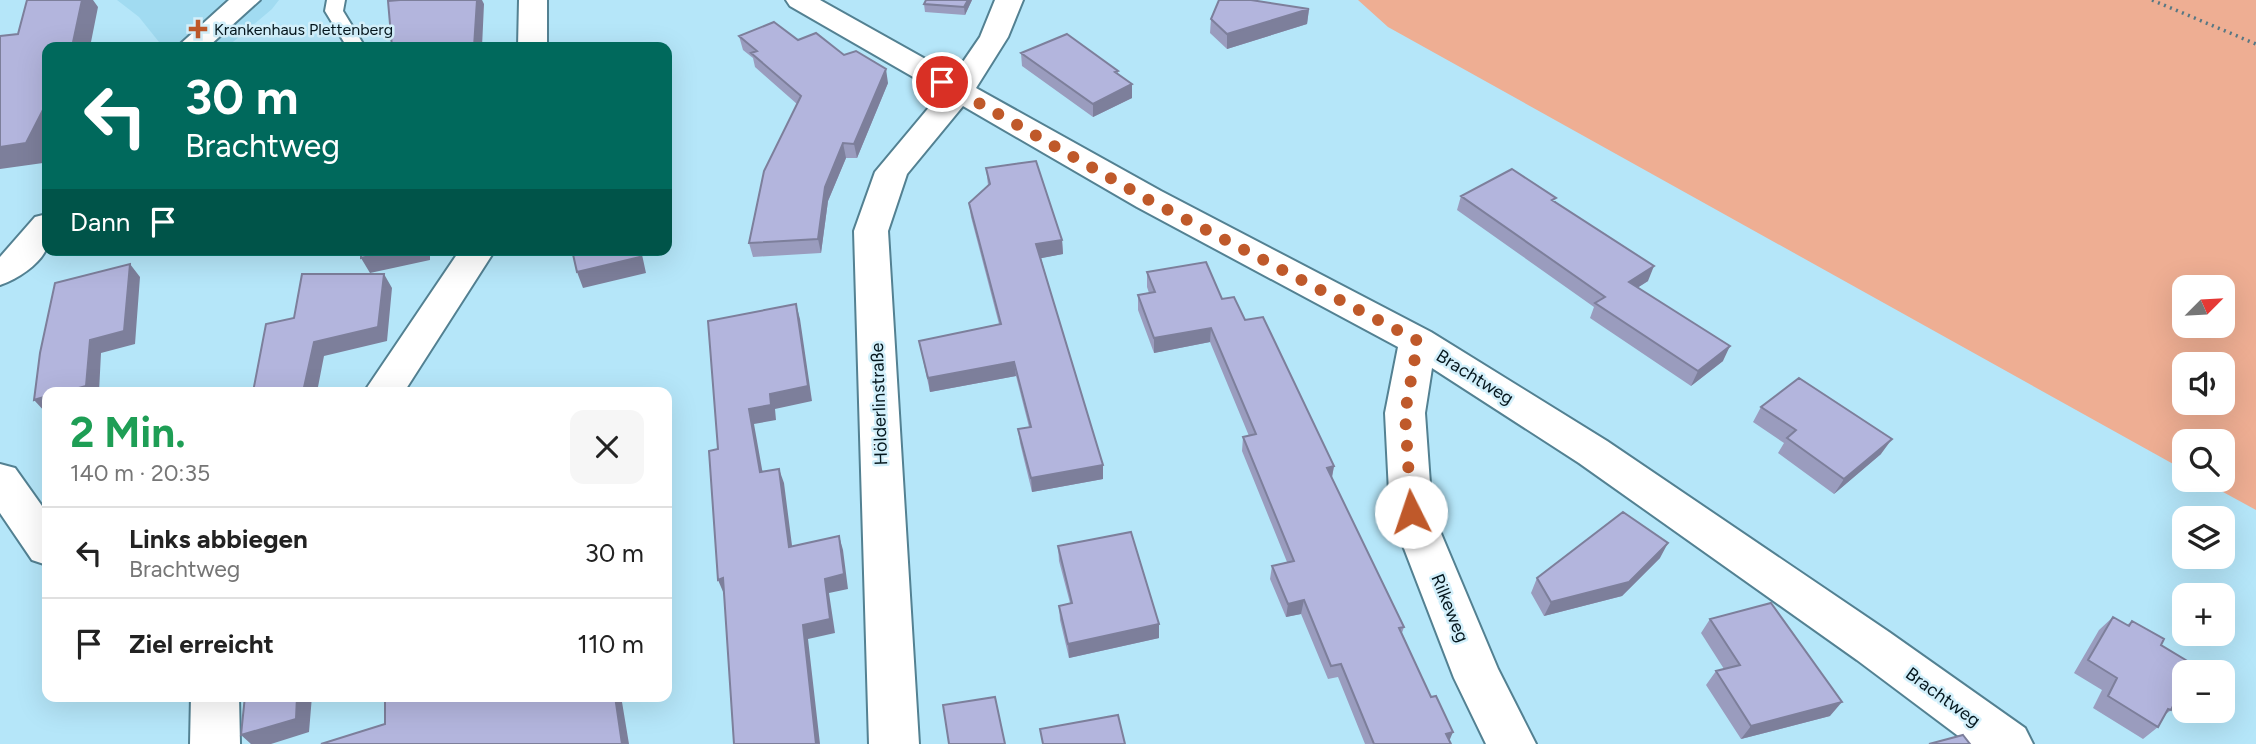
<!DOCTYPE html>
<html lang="de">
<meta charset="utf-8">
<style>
body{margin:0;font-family:Figtree,sans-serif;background:#f6f6f6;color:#222;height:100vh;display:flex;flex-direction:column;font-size:26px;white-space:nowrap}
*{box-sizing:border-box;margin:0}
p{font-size:23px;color:#767676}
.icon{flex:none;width:38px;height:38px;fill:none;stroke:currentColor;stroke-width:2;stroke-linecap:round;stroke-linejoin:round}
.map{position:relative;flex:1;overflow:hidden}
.details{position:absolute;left:42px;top:387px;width:630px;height:315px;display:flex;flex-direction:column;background:#fff;border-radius:14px;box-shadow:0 7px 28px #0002}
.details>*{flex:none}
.top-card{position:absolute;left:42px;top:42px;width:630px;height:214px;border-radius:14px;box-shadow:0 7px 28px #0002;background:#00695c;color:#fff;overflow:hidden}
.needle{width:46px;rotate:66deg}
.tools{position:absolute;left:2172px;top:275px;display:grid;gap:14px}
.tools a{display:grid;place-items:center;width:63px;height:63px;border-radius:14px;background:#fff;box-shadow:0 7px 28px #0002;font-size:35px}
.pin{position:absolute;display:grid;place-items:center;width:60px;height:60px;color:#fff;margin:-30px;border:4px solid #fff;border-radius:50%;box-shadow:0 2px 7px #0007}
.me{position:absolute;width:77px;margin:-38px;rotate:356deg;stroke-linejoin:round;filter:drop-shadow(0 0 5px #0008)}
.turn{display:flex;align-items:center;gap:24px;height:147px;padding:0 28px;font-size:32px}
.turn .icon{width:91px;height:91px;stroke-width:2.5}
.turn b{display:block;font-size:49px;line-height:60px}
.then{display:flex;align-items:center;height:66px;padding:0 28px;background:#0003;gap:14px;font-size:26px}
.round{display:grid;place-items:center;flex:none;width:74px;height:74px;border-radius:14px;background:#f6f6f6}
.headline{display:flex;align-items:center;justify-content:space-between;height:119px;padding:0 28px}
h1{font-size:42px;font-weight:700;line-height:52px;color:#1e9e55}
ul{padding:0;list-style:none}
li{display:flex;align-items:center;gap:21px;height:91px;padding:0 28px;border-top:2px solid #e0e0e0}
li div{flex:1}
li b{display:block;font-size:26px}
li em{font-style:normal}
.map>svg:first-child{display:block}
.built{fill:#a1dbf1}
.green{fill:#eeae93;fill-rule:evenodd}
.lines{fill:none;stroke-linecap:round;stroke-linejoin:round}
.service-casing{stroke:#538192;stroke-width:4}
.minor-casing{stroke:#538192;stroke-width:4}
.path{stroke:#567783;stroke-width:3.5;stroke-dasharray:2 4.5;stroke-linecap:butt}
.service{fill:#fff;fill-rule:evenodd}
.minor{fill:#fff;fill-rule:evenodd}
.wall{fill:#9a9cbe}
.shaded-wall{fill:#7d7f9b}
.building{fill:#b3b5dd;stroke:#7d7f9b;stroke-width:2}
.route{stroke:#bf592a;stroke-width:12;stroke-dasharray:0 21.6}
.poi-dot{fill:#bf592a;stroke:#d3f0fb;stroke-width:2.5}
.labels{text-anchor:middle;stroke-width:5;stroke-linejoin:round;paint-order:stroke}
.far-poi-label{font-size:16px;fill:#05171e;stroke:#d3f0fb;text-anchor:start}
.street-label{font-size:18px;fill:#05171e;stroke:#d3f0fb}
</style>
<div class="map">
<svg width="2256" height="744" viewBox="0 0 2256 744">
<rect width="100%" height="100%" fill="#b5e6f9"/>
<!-- built -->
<path class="built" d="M117,0H279L272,9L227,47H163L139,17Z"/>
<!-- green -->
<path class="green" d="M1358,0H2256V510L2201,480H2222V441H2184V470L1388,27ZM2184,287H2222V326H2184ZM2184,364H2222V402H2184Z"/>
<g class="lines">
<!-- service casing -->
<g class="service-casing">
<path id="service" d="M327,0H345L343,11L365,47H347L325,11Z"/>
</g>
<!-- minor casing -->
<g class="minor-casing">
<path id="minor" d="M229,0H260L208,47H177Z
M519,0H547V47H518Z
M786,0H820L954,75L980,37L995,0H1023L1008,37L976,88L1161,191L1431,332L1607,441L1889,632L2025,728L2033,744H1969L1857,660L1579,463L1432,368L1425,413L1432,512L1498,669L1536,744H1486L1454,678L1390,512L1385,413L1398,347L1137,207L963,106L907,174L888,231L919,744H869L854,231L875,172L941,93L790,6Z
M47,214C47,223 50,239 47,247C41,264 16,280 0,285V257L35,217Z
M460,250H495L404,392H364Z
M0,464L15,468L47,513V565L32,560L0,513Z
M191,696H239L240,744H190Z"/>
</g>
<!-- path -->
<path class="path" d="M2152,0L2256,44"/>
<!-- service -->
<use href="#service" class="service"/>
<!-- minor -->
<use href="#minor" class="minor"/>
</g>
<!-- wall -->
<path class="wall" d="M926,0H972L965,15L925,12L924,4Z
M1309,9L1307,24L1227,49L1210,33L1211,19Z
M739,36L798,40L844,55L888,83L857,158H846L828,201L821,253L753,257L749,243L797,104L755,67L753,58L743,50Z
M1021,53L1118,71V75L1132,84V98L1093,117L1022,66Z
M986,168L1062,240L1063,254L1041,258L1103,479L1032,492L1020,443L1018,429L1029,427L1016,376L930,392L919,341L999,324L971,217L969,203L988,185Z
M1461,196L1555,201L1648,281L1637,288L1723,361L1691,386L1590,318L1594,307L1457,210Z
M1147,272L1222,299L1245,320L1334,466L1332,478L1404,627L1402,633L1451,744H1365L1338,677L1328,679L1301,614L1286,617L1270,579L1272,566L1287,562L1242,451L1243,437L1249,436L1210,342L1154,353L1138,310V295L1149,293L1147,287Z
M1761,407L1881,454L1834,494L1778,453L1784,443L1753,422Z
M1058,546L1159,638L1069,658L1060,620L1059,606L1070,603L1059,561Z
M1660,558L1622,596L1544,616L1531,593L1537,578Z
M2113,617L2127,625L2132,621L2161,645L2171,710L2166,714L2158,727L2143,739L2093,708L2102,690L2074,673L2099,630Z
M1710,619L1830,716L1741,739L1706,685L1716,671L1724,669L1701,633Z"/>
<!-- shaded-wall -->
<path class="shaded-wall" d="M82,0H93L98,7L90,47H72Z
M477,0H482L484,4L482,47H474Z
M968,0H972L965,15L964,7Z
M1309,9L1307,24L1227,49V34Z
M886,69L888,83L857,158L854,144Z
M1132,84V98L1093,117V104Z
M47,102V154L43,163L0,169V147Z
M843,143L846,158L828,201L821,253L818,239L825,187Z
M1062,240L1063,254L1037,259L1036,244Z
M396,250H430V260L370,273L361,258Z
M638,250H641L646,273L583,288L577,272Z
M130,264L140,277L135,344L101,353L99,392H64Z
M1654,266L1648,281L1623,297L1629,282Z
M384,274L392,288L387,341L324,356L317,392H303L314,342Z
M796,304L800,319L812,401L775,409L776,420L754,424L765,486L760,472L749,409L770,394Z
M1211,328L1210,342L1154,353V338Z
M1730,346L1723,361L1691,386L1698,371Z
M1014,362L1016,376L930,392L928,378Z
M47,396V413H46L34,400Z
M1892,439L1881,454L1834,494L1844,479Z
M1103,465V479L1032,492L1031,478Z
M1334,466L1331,481L1327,468Z
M779,469L784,483L794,561L789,547Z
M839,536L843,550L848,589L829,593L835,633L808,639L820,744H816L803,625L825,579Z
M1668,543L1660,558L1622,596L1544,616L1551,602Z
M723,578L724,594L718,580Z
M1304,600L1301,614L1286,617L1288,604Z
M1159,624V638L1069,658L1068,644Z
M297,696H312L309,732L271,744H251L241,735Z
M615,696H621L629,744H621Z
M1842,702L1830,716L1741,739L1751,726Z
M1453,732L1448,744L1446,734Z"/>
<!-- building -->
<path class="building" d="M27,0H82L72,47H47V102L26,143L0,147V36L18,34Z
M400,0H477L474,47H392L388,1Z
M926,0H968L964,7L924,4Z
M1219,0H1251L1309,9L1227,34L1211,19Z
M774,22L798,40L816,33L844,55L856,51L886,69L854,144L843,143L825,187L818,239L749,243L764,171L801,96L751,53L757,51L739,36Z
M1067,34L1118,71L1115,72L1132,84L1093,104L1021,53Z
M1036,161L1062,240L1036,244L1103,465L1031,478L1018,429L1031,427L1014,362L928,378L919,341L1001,324L969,203L990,184L986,168Z
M1512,169L1556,198L1552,200L1654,266L1629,282L1730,346L1698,371L1595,303L1605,297L1461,196Z
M361,250H396L361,258Z
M572,250H638L640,257L577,272Z
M1206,262L1222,299L1234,297L1245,320L1263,317L1334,466L1327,468L1404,627L1399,628L1431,697L1436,696L1453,732L1446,734L1451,744H1374L1341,664L1331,666L1304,600L1288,604L1272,566L1294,561L1243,437L1256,434L1211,328L1154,338L1138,295L1155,292L1147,272Z
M130,264L124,331L90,340L86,386L64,392H47V396L34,400L40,353L55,283Z
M302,274H384L378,327L314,342L303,392H253L266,324L294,318Z
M796,304L808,386L770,394L771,405L749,409L760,472L779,469L789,547L839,536L844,574L825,579L830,619L803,625L816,744H734L723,578L718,580L709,451L718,449L708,321Z
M1799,378L1892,439L1844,479L1787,438L1796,430L1761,407Z
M1623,512L1668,543L1629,582L1551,602L1537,578Z
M1131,532L1159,624L1068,644L1059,606L1072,603L1058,546Z
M1771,603L1842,702L1751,726L1716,671L1740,665L1710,619Z
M2113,617L2129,626L2132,621L2164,639L2161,645L2194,665L2190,672H2184V684L2171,710L2168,709L2158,727L2108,696L2117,678L2088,660Z
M245,696H297L296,719L241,735Z
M385,696H615L622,744H321L385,724Z
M995,697L1005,744H949L943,705Z
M1118,715L1125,744H1043L1040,729Z
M1963,735L1970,744H1929Z"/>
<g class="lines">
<!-- route -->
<path class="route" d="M942,82L1149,200L1418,341L1405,413L1411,512"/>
</g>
<!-- markers -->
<path class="poi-dot" d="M194.5 18.5h7v7h7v7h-7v7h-7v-7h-7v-7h7z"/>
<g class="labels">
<!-- far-poi labels -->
<g class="far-poi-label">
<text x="214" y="35">Krankenhaus Plettenberg</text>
</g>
<!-- street labels -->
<g class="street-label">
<text transform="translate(1475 377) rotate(32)" y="6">Brachtweg</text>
<text transform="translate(879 404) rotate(-92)" y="6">Hölderlinstraße</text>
<text transform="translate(1450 608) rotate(68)" y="6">Rilkeweg</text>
<text transform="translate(1943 697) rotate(36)" y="6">Brachtweg</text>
</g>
</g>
</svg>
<div class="tools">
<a><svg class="needle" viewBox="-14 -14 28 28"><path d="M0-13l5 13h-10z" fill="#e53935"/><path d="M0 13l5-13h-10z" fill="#767676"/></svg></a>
<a><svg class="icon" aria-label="sound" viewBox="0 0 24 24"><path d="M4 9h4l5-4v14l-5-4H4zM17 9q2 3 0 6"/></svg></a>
<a><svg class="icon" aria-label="search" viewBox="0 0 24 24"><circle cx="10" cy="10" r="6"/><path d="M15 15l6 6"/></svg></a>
<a><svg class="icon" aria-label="layers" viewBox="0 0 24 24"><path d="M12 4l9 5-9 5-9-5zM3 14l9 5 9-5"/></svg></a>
<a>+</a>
<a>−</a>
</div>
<div class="pin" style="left:942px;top:82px;background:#d93025"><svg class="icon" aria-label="arrive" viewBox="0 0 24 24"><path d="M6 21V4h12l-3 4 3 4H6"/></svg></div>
<svg class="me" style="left:1411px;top:512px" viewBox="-20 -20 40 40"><circle r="19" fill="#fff"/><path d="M0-13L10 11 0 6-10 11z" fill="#bf592a"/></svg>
<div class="top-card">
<div class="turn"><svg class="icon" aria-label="left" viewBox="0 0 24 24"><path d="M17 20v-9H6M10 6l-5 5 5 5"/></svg><div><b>30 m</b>Brachtweg</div></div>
<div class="then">Dann<svg class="icon" aria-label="arrive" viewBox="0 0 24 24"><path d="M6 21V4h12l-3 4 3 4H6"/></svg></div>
</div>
<section class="details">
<div class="headline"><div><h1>2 Min.</h1><p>140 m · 20:35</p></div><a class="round"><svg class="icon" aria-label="close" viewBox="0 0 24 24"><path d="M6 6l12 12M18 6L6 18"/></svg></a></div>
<ul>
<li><svg class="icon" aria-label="left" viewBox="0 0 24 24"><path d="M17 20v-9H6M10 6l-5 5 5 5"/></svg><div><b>Links abbiegen</b><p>Brachtweg</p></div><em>30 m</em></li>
<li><svg class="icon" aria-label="arrive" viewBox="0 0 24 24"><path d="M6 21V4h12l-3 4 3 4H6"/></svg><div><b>Ziel erreicht</b></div><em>110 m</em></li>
</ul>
</section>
</div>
